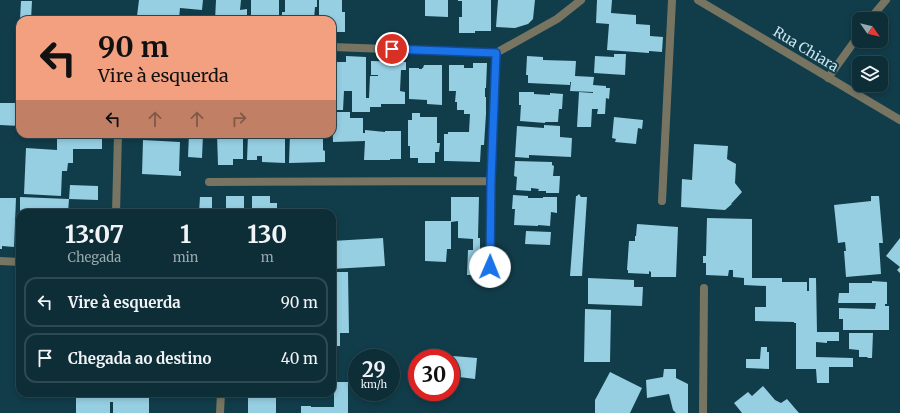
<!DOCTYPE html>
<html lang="pt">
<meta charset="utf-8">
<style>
body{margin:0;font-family:Merriweather,serif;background:#16353f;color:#f1f3f6;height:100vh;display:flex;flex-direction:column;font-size:15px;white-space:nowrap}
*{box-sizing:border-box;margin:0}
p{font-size:13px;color:#9aa8ad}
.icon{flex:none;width:22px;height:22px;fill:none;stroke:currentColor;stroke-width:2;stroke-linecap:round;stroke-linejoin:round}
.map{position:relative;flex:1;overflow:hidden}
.details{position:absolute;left:16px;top:209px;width:320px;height:188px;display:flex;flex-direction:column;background:#0d2d37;border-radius:12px;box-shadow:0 2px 6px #0003,0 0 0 1px #2d4952}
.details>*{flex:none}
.hud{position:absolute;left:16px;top:16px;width:320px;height:122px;border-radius:12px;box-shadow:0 2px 6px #0003,0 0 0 1px #2d4952;background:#f2a080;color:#111;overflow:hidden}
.needle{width:26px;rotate:124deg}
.tools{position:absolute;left:852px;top:12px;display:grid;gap:8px}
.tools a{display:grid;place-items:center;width:36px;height:36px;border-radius:8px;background:#0d2d37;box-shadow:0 2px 6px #0003,0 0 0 1px #2d4952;font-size:20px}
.speed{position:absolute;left:348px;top:349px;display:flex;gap:8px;font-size:20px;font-weight:700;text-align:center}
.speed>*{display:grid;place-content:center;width:52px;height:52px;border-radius:50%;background:#0d2d37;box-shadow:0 2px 6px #0003,0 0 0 1px #2d4952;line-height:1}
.speed small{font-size:10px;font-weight:400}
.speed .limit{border:6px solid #d22;background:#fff;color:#111}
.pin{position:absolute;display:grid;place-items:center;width:34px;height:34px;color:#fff;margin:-17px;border:2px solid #fff;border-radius:50%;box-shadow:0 1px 4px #0007}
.me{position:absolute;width:44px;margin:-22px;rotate:1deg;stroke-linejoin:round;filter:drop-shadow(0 0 3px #0008)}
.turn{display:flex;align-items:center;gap:14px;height:84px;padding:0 16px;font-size:18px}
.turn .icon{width:52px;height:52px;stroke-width:2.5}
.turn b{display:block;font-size:28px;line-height:34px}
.lanes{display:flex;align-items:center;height:38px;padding:0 16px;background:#0003;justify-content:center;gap:20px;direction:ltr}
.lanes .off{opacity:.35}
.eta{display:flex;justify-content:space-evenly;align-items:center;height:68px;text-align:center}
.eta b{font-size:24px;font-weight:700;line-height:28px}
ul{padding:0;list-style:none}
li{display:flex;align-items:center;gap:12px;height:50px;margin:0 8px 6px;padding:0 8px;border:2px solid #2d4952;border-radius:12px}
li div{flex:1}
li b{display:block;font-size:15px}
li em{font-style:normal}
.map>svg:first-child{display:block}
.building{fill:#96cee2}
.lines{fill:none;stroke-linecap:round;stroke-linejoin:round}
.street{stroke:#777562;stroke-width:8}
.route-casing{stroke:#114b97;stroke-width:10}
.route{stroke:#1a73e8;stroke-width:7}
.labels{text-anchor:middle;stroke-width:4;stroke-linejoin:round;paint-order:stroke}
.street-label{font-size:14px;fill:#c8e4ee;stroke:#113c49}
</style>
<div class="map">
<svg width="900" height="413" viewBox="0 0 900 413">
<rect width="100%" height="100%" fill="#113c49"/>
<!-- building -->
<path class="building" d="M139,0H203L202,10L180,8L179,19L137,16Z
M216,0H241L240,10L247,9V20H215Z
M251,0H279V20H251Z
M285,0H317V7H315L314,20H282V12H285Z
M319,0H342V12H345V32H332V20H319Z
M425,0H448V17L425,16Z
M458,0H491V31H475V33H459V17H462V1H458Z
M498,0H535L533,19L528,24L515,28L496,27Z
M597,0H612L611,13L636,15V24L650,25V36L663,37L662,52L649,51V53L607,50L609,24L596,23Z
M21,1H32L31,20H20Z
M614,54H626L625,75L594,73L595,56L614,57Z
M346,56L366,57V98H369L370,76H378V75H371V61L406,62V70H401L400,91L405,92V104H381V107H370V112H352V91H344L343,110H332V72L333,62H346Z
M527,56L543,57V60L576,61L575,76L594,77L593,85L606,86V88H610L609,99L606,98L605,114H597L598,109H592L591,127H577L579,92L593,93V92L570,91L571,82H570V85L528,83V75H526Z
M473,63H487L486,88H485V97H486V114L484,145H481L480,162L447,161H448H444V134H448V132H469L470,114H464V110H457V102H455L456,91H449V65H464V68H473Z
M424,65H442V105L427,104V100L409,99V68H419V69H422V68H423Z
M519,92H534V94L550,95V93L563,94L562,109H559L558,122H545V123L520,121L521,105H519Z
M0,103H20V126L0,125Z
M332,112H350V118H363V133H365V130L385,132V131H401V159H390V160H364L365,141L333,142Z
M412,113H420V117H437V143H440L439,152H435V163H418V158H410V146H408V120H412Z
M614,117L643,120L642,129L638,128L636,144L615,142L616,139L612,138Z
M544,125L560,126V137L572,138L571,157L529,155V158L515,157L517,126L544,128Z
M189,134H203L202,158L188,157Z
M217,134H243V159H233V165H218Z
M248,134H285V163L262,162V156H257V160H247Z
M290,134H323V150L325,151V162L289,163Z
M57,135L102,136V149H73V163H68L67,171H62L61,196L24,194L26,148L57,150Z
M143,140L180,142L179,171H181V176L142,174Z
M694,144L728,146L727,159L736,164L735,183L742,192L731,204H732L725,210L681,207L682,179L692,180Z
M515,161L552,162V165L554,166L553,176H560L559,193H546V191H538L539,189L531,188V191L516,190L517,177L514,176Z
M70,185L98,186V200L69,199Z
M579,194L581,197H587L582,276H570L576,196H577Z
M513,195L528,196V198H543V197H557V213L551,212L550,226L538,225V226L514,225L515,209H512Z
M226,196H244V209H252V196H270V203H277V213H199L200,197H212V209H226Z
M871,196H879L883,243H879L881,274L846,277L844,251H846L845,242L838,243L834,205L871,201Z
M20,197L69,199L68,213H20Z
M451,197H479L478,238H480V275H467L468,250H473V239L458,238V221L451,222Z
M0,198H16L14,247L2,246V249H0Z
M707,218L752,219V278H782V282H807V291H809V278H816L817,332H839V341H827V343L816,342V357L853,358V367H829V383H817L816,369H796V323H794V322L755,321V307H766V286L744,285V278L733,277V270H729L728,276L706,275V263H703V256H706Z
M425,221H451V249H447L446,262L425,261Z
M637,224L678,227L676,277H651V272L649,271V274L628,273V270H627L629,241H635V236H636Z
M526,231L551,232L550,245L525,244Z
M383,238L385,266L332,269V241Z
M900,238V273L897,270L900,267L886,256Z
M337,272H348L349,333H340V346H332V310H337Z
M588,278L634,280V287H643L642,306L588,304Z
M872,281L887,282V304H885V306H889V330H843V319H839V308L875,309L876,303H838L839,293H849V283H872Z
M585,309L611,310L610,362H584Z
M849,333H873L872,358H867L868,357H859V350L849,349Z
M761,347H767V352H769V369L746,368V359H760Z
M453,356L477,358L475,379L451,376V365Z
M664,369H676V378L688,384V413H676L673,410L669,394L647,398L646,380L663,377Z
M610,372L642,388L630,413H595V400Z
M334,382H348V413H301V406H311V407H334Z
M763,386L775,400L781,403L787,399L799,413H742L734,403L748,392L752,396Z
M76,393H149V413H113V402H110V413H76Z
M255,394H268V398H276V413H248V397H255Z"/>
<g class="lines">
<!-- street -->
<path class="street" d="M698,0L900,120
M870,19L886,0
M332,47L496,53L557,19L581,0
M828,78L859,35
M209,182L491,181L496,53
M662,201L672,0
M116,213L118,134
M0,261L20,262
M490,267L491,181
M220,413L221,393
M703,413L704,288"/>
</g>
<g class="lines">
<!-- route casing -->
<g class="route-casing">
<path id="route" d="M392,49L496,53L491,181L490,267"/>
</g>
<!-- route -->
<use href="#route" class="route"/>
</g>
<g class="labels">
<!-- street labels -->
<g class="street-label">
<text transform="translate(806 49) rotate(31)" y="5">Rua Chiara</text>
</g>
</g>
</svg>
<div class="tools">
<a><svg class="needle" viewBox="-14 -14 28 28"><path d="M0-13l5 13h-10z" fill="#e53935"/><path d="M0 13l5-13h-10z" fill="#9aa8ad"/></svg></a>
<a><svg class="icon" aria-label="layers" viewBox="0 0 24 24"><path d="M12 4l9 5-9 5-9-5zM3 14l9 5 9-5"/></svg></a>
</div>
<div class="speed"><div>29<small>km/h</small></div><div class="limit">30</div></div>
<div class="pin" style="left:392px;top:49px;background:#d93025"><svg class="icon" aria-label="arrive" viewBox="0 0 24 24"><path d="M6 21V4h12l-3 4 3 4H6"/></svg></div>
<svg class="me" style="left:490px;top:267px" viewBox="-20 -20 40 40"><circle r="19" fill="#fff"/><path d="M0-13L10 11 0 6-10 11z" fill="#1a73e8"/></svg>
<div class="hud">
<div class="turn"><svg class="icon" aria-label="left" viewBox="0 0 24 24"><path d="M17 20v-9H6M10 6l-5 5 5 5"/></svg><div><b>90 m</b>Vire à esquerda</div></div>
<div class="lanes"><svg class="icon" aria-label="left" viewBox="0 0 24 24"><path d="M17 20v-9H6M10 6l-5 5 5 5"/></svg><svg class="icon off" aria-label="ahead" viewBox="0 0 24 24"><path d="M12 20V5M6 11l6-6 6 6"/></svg><svg class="icon off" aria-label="ahead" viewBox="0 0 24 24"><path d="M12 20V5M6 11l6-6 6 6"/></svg><svg class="icon off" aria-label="right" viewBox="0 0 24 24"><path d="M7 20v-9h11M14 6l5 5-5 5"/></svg></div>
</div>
<section class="details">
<div class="eta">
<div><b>13:07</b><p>Chegada</p></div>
<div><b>1</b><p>min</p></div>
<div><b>130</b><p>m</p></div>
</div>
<ul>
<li><svg class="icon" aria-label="left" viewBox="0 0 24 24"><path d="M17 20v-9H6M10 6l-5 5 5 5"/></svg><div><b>Vire à esquerda</b></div><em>90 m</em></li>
<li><svg class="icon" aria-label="arrive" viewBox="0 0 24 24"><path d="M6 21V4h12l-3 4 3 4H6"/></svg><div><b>Chegada ao destino</b></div><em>40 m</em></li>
</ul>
</section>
</div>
